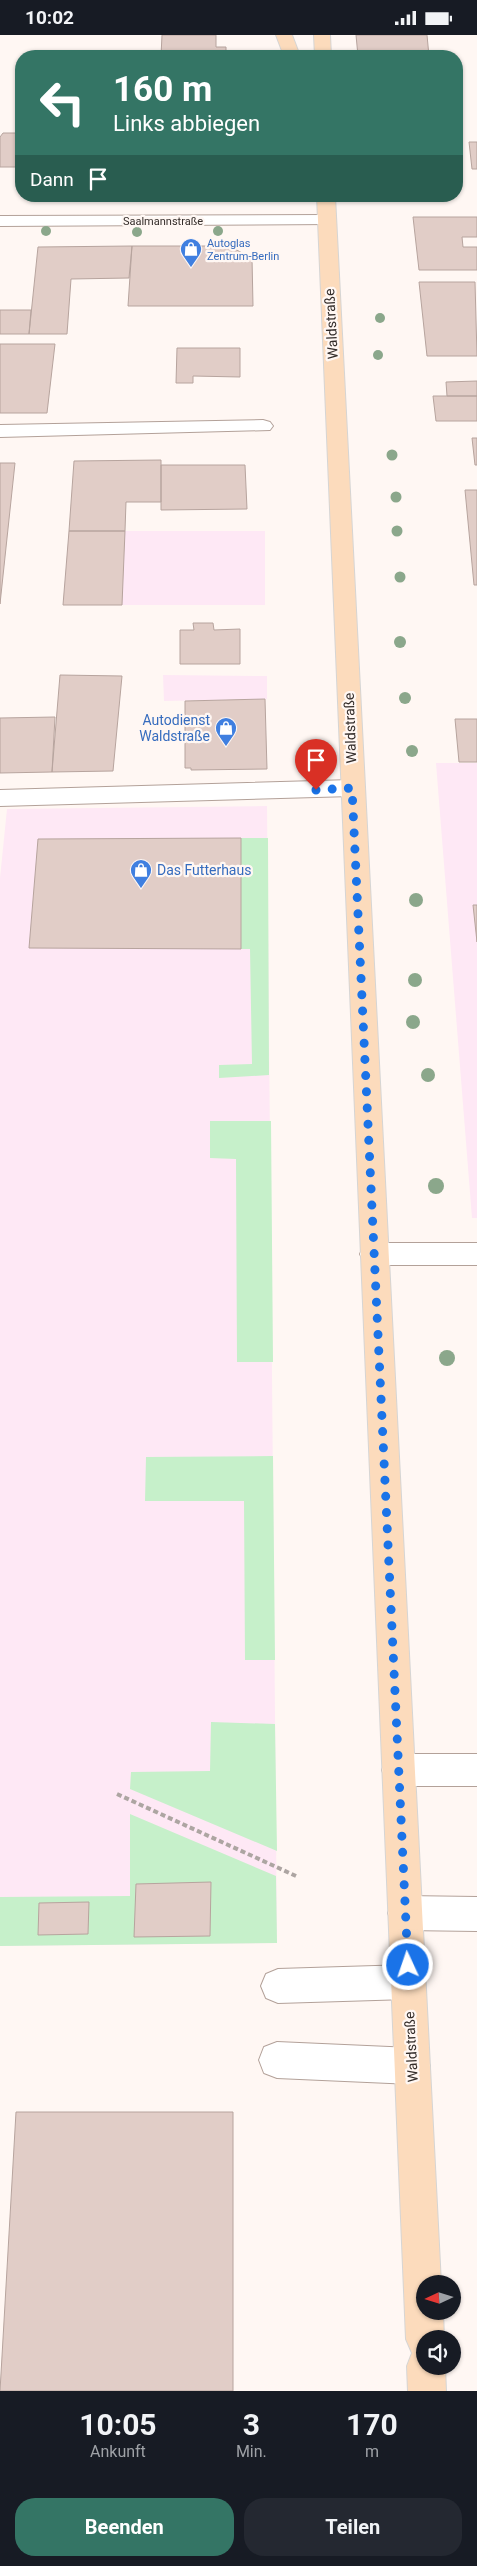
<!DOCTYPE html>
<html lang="de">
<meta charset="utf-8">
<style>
body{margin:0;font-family:Roboto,sans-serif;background:#242831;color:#f1f3f6;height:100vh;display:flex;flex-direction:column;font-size:19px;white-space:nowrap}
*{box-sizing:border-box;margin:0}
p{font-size:16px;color:#9ea1a6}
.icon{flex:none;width:28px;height:28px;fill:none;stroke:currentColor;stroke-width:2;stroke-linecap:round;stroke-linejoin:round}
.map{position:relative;height:2356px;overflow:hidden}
.details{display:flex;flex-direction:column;background:#171b24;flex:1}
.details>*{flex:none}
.top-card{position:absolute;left:15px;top:15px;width:448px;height:152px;border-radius:20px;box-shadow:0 1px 4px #0004;background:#347565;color:#fff;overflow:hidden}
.needle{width:32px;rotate:266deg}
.buttons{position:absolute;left:416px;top:2240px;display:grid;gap:10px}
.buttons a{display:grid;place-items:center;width:45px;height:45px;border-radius:50%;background:#171b24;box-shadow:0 1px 4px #0004;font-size:25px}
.pin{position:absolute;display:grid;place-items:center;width:42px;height:42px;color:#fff;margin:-51px -21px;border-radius:50% 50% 50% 0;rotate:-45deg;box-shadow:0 0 5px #0007}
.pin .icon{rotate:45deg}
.me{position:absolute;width:55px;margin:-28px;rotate:357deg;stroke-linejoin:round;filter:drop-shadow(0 0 4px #0008)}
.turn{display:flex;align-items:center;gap:18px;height:105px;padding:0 15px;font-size:22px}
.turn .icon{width:65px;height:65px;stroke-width:2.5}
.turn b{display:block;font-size:35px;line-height:42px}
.then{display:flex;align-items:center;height:48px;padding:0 15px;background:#0003;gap:10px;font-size:19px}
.eta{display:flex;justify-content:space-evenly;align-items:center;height:85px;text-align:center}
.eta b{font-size:30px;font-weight:700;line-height:35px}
.primary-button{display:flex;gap:10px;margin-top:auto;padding:10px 15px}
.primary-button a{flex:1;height:58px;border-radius:20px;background:#347565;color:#fff;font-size:20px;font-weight:700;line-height:58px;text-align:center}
.primary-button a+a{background:#242831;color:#f1f3f6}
.status{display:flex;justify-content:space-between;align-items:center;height:35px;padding:0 25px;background:#171b24;direction:ltr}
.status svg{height:14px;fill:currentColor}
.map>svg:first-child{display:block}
.commercial{fill:#fee8f5}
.green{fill:#c6f0ca}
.building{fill:#e1cdc7;stroke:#b7a49e}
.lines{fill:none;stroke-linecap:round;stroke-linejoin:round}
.minor-casing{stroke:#b3a199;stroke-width:2}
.major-casing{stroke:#d6d5d4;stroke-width:2}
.path{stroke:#ada5a2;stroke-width:4;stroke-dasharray:5 3;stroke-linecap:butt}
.minor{fill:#fff;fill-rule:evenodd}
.major{fill:#fcdbbc;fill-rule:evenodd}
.tree{fill:#8ba78b}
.route{stroke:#1a73e8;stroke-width:9;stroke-dasharray:0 16.2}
.labels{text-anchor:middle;stroke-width:4.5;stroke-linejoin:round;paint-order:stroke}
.far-street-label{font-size:11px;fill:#342d2a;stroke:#fff7f3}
.far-shop-label{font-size:11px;fill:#366cbe;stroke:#fff7f3;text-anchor:start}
.street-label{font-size:14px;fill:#342d2a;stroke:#fff7f3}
.shop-label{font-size:14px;fill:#366cbe;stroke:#fff7f3;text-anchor:end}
</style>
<div class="status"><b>10:02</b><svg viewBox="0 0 49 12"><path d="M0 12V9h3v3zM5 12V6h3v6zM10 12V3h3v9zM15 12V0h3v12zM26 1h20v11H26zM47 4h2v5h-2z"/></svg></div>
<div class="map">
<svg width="477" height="2356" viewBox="0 0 477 2356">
<rect width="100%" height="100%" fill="#fff7f3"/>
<!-- commercial -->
<path class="commercial" d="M69,496H265V570H63Z
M163,640L267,641V664L164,666Z
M436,728H477V1183H472Z
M267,771L277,1908L0,1911V843L7,774Z"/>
<!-- green -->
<path class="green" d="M241,803H268L269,1040L219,1043V1030L252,1029L250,914H241Z
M210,1086H271L273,1327H237L236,1124L210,1123Z
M273,1421L275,1625H245L244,1466H145L146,1422Z
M211,1687L275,1689L277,1816L130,1754L131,1737L210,1736Z
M130,1779L276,1841L277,1908L0,1911V1862L130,1861Z"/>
<!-- building -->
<path class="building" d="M162,0H216V12H226V21H161Z
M356,0H427L429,21H358Z
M3,98H21V132H0V102Z
M469,107H477V134H472Z
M413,182H477V202H462L463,212H477V235H419Z
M132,211H229L252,223L253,271H128Z
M132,211L129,243L71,244L67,299H29L38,212Z
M419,247H475L477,321H427Z
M0,275H31L29,299H0Z
M0,309H55L47,378H0Z
M177,313H240V342L193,341V348H176Z
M477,346V361H447L446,347Z
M433,361H477V386H436Z
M472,403H477V430H475Z
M161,425V467H126L125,496H69L74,426Z
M0,428H15L0,569Z
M161,430H245L247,474L161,475Z
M465,455H477V550H474Z
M69,496H125L122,570H63Z
M193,588H213L214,595L240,594V629H180V595H194Z
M60,640L122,641L113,736L52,737Z
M265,664L267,734L191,735V733H185V666Z
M55,682L52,737L0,738V683Z
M455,684H477V727H459Z
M241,803V914L29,913L38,804Z
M473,870H477V907Z
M211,1847L210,1901L134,1902L136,1849Z
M89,1867L88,1899L38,1900L39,1868Z
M16,2077H233V2356H0Z"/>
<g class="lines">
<!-- minor casing -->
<g class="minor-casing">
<path id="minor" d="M327,180L333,181L336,185L333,189L0,191V181Z
M263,385L270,387L273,391L270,395L0,402V390Z
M352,745L360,747L364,753L360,759L352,761L0,771V755Z
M374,1208H477V1230H374L364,1227L360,1219L364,1211Z
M398,1719H477V1751H398L386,1746L382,1735L386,1724Z
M405,1861L477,1862V1896L405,1895L393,1890L388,1878L393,1866Z
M408,1930L420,1935L425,1947L420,1959L408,1964L278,1968L266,1963L261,1951L266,1939L278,1934Z
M277,2007L412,2013L425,2018L430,2031L425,2044L412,2049L277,2043L264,2038L259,2025L264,2012Z"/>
</g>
<!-- major casing -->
<g class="major-casing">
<path id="major" d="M276,0H292L300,21H284Z
M314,0H330L331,21H315Z
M317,161H335L441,2249H425V2276H443L444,2304H425V2331H445L446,2356H408L407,2331L412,2318L406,2304Z"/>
</g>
<!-- path -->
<path class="path" d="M117,1759L296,1841"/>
<!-- minor -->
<use href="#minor" class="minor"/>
<!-- major -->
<use href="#major" class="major"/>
</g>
<!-- trees -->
<g class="tree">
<circle cx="46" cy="196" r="5"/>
<circle cx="218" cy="196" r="5"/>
<circle cx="137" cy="197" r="5"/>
<circle cx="380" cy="283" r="5"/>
<circle cx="378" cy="320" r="5"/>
<circle cx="392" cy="420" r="5.5"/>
<circle cx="396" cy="462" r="5.5"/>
<circle cx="397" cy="496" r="5.5"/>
<circle cx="400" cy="542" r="5.5"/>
<circle cx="400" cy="607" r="6"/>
<circle cx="405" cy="663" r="6"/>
<circle cx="412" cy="716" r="6"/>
<circle cx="416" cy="865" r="7"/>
<circle cx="415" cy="945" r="7"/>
<circle cx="413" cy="987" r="7"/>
<circle cx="428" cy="1040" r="7"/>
<circle cx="436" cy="1151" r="8"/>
<circle cx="447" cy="1323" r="8"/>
</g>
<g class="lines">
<!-- route -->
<path class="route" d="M316,755L352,753L408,1930"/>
</g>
<!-- icons -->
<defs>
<g id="shop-pin" transform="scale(1.125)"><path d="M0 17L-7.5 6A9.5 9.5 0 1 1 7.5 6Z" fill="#3f7fe0" stroke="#fff7f3"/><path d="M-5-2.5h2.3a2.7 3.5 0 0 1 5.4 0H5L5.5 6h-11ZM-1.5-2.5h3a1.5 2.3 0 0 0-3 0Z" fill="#fff"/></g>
</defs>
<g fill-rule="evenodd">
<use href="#shop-pin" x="191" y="214"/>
<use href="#shop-pin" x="226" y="693"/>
<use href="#shop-pin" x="141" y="835"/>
</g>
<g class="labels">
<!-- far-street labels -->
<g class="far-street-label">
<text x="163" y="190">Saalmannstraße</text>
</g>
<!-- far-shop labels -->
<g class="far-shop-label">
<text x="207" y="212">Autoglas<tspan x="207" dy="13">Zentrum-Berlin</tspan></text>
</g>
<!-- street labels -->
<g class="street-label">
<text transform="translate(331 289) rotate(-93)" y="5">Waldstraße</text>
<text transform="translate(350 693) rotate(-92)" y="5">Waldstraße</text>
<text transform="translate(411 2012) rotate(-93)" y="5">Waldstraße</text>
</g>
<!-- shop labels -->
<g class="shop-label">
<text x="210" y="690">Autodienst<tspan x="210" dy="16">Waldstraße</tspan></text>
<text x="157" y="840" text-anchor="start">Das Futterhaus</text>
</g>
</g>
</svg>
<div class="buttons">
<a><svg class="needle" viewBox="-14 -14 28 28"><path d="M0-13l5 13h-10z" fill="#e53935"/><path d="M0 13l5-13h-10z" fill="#9ea1a6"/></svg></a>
<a><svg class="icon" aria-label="sound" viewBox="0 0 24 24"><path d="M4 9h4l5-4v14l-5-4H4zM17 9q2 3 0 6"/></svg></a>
</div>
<div class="pin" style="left:316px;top:755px;background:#d93025"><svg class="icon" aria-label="arrive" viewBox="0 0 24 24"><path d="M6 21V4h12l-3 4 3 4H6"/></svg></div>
<svg class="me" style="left:408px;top:1930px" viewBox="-20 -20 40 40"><circle r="17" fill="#1a73e8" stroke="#fff" stroke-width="3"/><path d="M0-11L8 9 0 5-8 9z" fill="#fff"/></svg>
<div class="top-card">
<div class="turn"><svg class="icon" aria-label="left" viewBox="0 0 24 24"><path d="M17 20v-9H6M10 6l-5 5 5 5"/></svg><div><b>160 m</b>Links abbiegen</div></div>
<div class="then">Dann<svg class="icon" aria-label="arrive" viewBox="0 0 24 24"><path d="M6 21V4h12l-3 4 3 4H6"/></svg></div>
</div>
</div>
<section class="details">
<div class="eta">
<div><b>10:05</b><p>Ankunft</p></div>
<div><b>3</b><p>Min.</p></div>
<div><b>170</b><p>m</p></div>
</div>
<div class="primary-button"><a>Beenden</a><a>Teilen</a></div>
</section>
